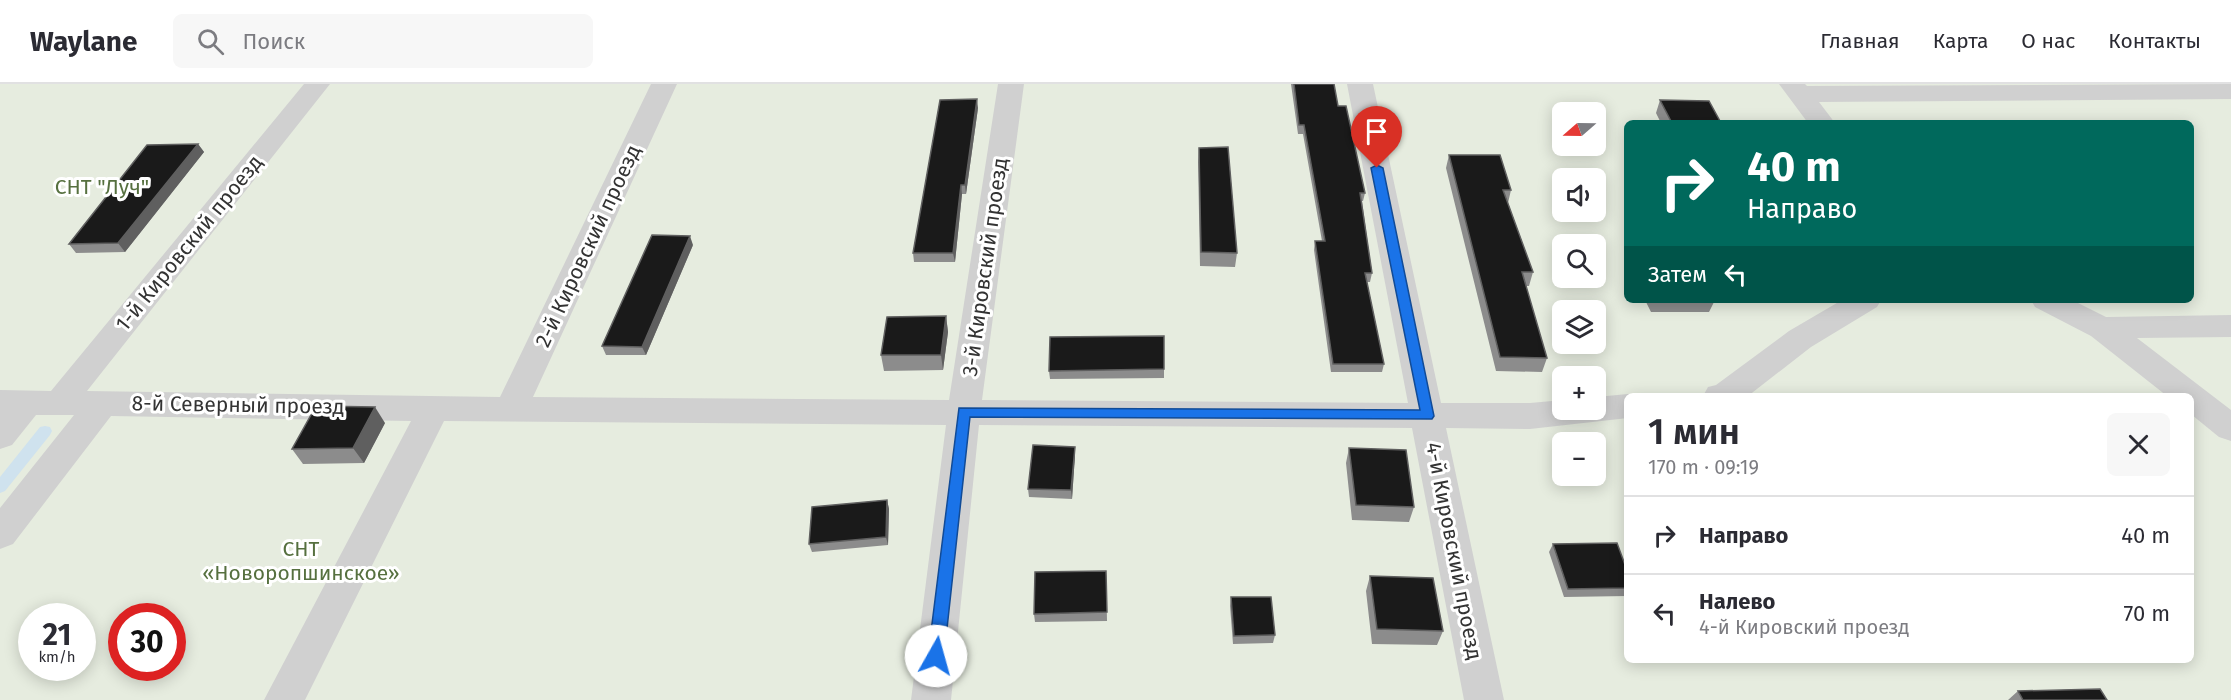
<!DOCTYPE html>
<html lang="ru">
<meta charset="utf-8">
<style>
body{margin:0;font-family:"Fira Sans",sans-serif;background:#f7f7f7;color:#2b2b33;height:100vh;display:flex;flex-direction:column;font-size:22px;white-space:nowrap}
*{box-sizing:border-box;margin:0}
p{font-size:20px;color:#7c7c81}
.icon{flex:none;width:33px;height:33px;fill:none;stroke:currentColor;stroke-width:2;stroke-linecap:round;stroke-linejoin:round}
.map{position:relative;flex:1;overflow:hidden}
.drawer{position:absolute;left:1624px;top:309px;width:570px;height:270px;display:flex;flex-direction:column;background:#fff;border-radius:9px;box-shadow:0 3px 15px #0003}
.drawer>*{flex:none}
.hud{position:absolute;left:1624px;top:36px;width:570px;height:183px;border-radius:9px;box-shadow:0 3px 15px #0003;background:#00695c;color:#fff;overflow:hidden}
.needle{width:39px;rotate:250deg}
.buttons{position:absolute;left:1552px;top:18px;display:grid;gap:12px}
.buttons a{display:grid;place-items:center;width:54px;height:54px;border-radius:9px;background:#fff;box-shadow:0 3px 15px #0003;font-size:30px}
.speed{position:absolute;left:18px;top:519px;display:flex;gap:12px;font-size:30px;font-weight:700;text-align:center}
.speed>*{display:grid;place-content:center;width:78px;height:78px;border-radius:50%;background:#fff;box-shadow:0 3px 15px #0003;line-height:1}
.speed small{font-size:15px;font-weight:400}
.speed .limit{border:9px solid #d22;background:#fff;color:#111}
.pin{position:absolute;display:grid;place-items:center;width:51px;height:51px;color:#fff;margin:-62px -26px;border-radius:50% 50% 50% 0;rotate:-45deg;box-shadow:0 0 6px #0007}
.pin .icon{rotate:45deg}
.me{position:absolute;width:66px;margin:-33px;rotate:7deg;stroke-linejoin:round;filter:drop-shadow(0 0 4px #0008)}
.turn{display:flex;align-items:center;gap:21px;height:126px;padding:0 24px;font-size:27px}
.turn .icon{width:78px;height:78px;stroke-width:2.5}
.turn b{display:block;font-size:42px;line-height:51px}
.then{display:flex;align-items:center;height:57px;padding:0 24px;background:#0003;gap:12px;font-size:22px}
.round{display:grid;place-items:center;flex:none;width:63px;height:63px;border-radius:9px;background:#f7f7f7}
.summary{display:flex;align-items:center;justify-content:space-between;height:102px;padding:0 24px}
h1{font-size:36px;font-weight:600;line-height:45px}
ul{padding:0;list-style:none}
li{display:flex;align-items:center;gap:18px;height:78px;padding:0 24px;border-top:2px solid #e1e1e2}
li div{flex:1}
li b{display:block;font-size:22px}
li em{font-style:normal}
header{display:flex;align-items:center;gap:36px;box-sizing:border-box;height:84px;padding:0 30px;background:#fff;border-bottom:2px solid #e1e1e2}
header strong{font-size:28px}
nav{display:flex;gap:33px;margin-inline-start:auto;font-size:21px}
.search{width:420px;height:54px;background:#f7f7f7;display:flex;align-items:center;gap:15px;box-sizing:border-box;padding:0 21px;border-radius:9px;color:#7c7c81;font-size:22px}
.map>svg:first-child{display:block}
.green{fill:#e6ecdf;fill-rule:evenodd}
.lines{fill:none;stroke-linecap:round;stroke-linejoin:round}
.stream{fill:#cfe2ee;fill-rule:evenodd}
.minor{fill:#d0d0d0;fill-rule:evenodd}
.wall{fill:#8c8c8c}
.shaded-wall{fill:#5f5f5f}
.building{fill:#1a1a1a;stroke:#5f5f5f;stroke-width:1.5}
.route{fill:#1a73e8;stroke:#114b97;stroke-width:1.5}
.labels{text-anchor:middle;stroke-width:6;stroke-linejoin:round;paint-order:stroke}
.park-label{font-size:21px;fill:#56703f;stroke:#fff}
.street-label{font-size:21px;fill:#333;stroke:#fff}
</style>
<header>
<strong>Waylane</strong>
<div class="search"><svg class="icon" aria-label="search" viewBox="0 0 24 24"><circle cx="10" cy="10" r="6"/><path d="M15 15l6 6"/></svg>Поиск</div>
<nav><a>Главная</a><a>Карта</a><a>О нас</a><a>Контакты</a></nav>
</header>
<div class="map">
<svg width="2231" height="616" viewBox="0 0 2231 616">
<rect width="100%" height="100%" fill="#fff"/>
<!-- green -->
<path class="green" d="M0,0H2231V616H0ZM1563,28H1596V62H1563ZM1628,39H2192V216H1628ZM1563,94H1596V128H1563ZM1563,160H1596V194H1563ZM1563,226H1596V260H1563ZM1563,292H1596V326H1563ZM1628,312H2192V576H1628ZM1563,358H1596V392H1563ZM32,532H82V584H32ZM122,532H172V584H122Z"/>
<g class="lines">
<!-- stream -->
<path class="stream" d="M45,342L50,343L52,347L50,351L5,407L0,409V393L40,343Z"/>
<!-- minor -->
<path class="minor" d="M304,0H330L87,307L500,313L651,0H677L533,313L949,316L998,0H1024L982,316L1408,319L1347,0H1373L1441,319H1530L1563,316V326H1596V313L1628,310L1636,312H1628V334L1530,345L1446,344L1504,616H1464L1412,344L979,341L951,616H911L946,341L444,337L305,616H264L411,337L111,332L13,460L0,465V424L74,331H36L12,361L0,365V306L51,307Z
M1779,0H1805L1807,2L2231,0V15L1819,18L1835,39H1808Z
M1842,216H1881L1877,223L1811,263L1748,312H1703L1708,303L1716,301L1789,247Z
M2031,216H2072L2106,233L2231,231V253L2137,254L2231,326V357L2219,353L2192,331V312H2167L2091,252L2035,223Z"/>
</g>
<!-- wall -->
<path class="wall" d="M1291,0H1334L1338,22L1365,109L1363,117H1362L1372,189L1370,198H1367L1384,280L1382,288H1331L1314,166L1315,157H1322L1303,50H1298Z
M1660,16L1721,39H1661L1656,29Z
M978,24L966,110H962L955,178H914L913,169Z
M198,60L204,68L125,168L76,169L69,160Z
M1199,64L1237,169L1235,183L1200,182L1198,78Z
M1449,71L1511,106L1508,119L1533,188L1529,202H1526L1547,274L1542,288L1496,287L1446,84Z
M693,161L646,271H606L602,262Z
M1645,216H1715L1709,228H1651Z
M946,232L948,248L943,286L884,287L881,271Z
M1164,285V294L1050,295L1049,287Z
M385,339L364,379L303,380L292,365Z
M1075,363V371L1072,415L1029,413L1028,405Z
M1349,364L1414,423L1409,438L1352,436L1346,379Z
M887,416L889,425L888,461L812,468L809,460Z
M1553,460L1628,489V512L1564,513L1549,468Z
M1106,487L1107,537L1035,538L1034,530Z
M1370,492L1443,547L1437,561L1372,560L1366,507Z
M1231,513L1275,551L1273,559L1233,560L1230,522Z
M2018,607L2107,616H2008Z"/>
<!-- shaded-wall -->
<path class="shaded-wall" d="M977,15L978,24L966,110L965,101Z
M198,60L204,68L125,168L118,159Z
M961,101L962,110L955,178L953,169Z
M690,152L693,161L646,271L642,263Z
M946,232L948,248L943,286L941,271Z
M375,323L385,339L364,379L353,364Z
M1075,363V371L1072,415L1071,406Z
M887,416L889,425L888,461L886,453Z"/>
<!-- building -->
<path class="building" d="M1294,0H1334L1338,22H1346L1365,109H1360L1372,189H1365L1384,280H1333L1315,157H1325L1304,41H1299Z
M977,15L965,101H961L953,169H913L940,16Z
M1660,16L1709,17L1721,39H1672Z
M198,60L118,159L69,160L147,61Z
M1228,63L1237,169L1201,168L1199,64Z
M1449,71H1500L1511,106H1503L1533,188H1522L1547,274L1500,273Z
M652,151L690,152L642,263L602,262Z
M946,232L941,271H881L887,233Z
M1164,252V285L1049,287L1050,253Z
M316,322L375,323L353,364L292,365Z
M1033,361L1075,363L1071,406L1028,405Z
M1349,364L1406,366L1414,423L1356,421Z
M887,416L886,453L809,460L812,423Z
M1617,459L1628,489V504L1568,505L1553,460Z
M1106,487L1107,528L1034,530L1035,488Z
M1370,492L1433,494L1443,547L1377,545Z
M1231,513H1271L1275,551L1234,552Z
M2100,605L2107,616H2023L2018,607Z"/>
<!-- route -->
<path class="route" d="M1377,81L1383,84L1434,332L1432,335L970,333L944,572L942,577H930L928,572L959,324L1420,326L1371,84Z"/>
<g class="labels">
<!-- park labels -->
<g class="park-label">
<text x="102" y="110">СНТ "Луч"</text>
<text x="301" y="472">СНТ<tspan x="301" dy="24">«Новоропшинское»</tspan></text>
</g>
<!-- street labels -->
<g class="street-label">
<text transform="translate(189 159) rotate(-51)" y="7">1-й Кировский проезд</text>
<text transform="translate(588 162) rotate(-65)" y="7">2-й Кировский проезд</text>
<text transform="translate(985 183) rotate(-82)" y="7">3-й Кировский проезд</text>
<text transform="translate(238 321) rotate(1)" y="7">8-й Северный проезд</text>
<text transform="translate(1454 467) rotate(79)" y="7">4-й Кировский проезд</text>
</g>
</g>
</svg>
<div class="buttons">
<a><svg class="needle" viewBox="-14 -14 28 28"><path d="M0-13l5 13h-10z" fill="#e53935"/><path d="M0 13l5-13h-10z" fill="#7c7c81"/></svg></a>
<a><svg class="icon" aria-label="sound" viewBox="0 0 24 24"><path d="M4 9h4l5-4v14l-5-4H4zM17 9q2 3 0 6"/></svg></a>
<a><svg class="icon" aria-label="search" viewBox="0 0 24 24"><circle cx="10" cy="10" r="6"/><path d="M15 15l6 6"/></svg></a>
<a><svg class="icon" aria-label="layers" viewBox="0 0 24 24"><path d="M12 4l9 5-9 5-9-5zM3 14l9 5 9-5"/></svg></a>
<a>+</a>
<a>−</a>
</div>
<div class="speed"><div>21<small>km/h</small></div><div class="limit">30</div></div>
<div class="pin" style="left:1377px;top:84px;background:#d93025"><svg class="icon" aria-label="arrive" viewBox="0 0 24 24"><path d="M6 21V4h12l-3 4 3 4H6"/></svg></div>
<svg class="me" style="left:936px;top:572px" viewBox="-20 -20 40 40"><circle r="19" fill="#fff"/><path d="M0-13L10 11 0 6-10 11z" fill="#1a73e8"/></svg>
<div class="hud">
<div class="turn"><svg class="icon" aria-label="right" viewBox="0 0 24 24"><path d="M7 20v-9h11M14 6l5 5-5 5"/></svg><div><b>40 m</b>Направо</div></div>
<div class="then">Затем<svg class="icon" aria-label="left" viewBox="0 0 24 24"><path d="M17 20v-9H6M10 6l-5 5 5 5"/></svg></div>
</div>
<section class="drawer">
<div class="summary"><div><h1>1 мин</h1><p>170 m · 09:19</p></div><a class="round"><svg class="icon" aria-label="close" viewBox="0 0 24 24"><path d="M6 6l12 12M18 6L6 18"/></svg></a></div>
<ul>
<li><svg class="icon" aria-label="right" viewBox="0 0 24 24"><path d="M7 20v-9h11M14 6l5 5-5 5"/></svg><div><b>Направо</b></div><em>40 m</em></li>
<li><svg class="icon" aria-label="left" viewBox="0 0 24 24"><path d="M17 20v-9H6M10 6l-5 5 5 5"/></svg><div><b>Налево</b><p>4-й Кировский проезд</p></div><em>70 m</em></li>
</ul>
</section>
</div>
